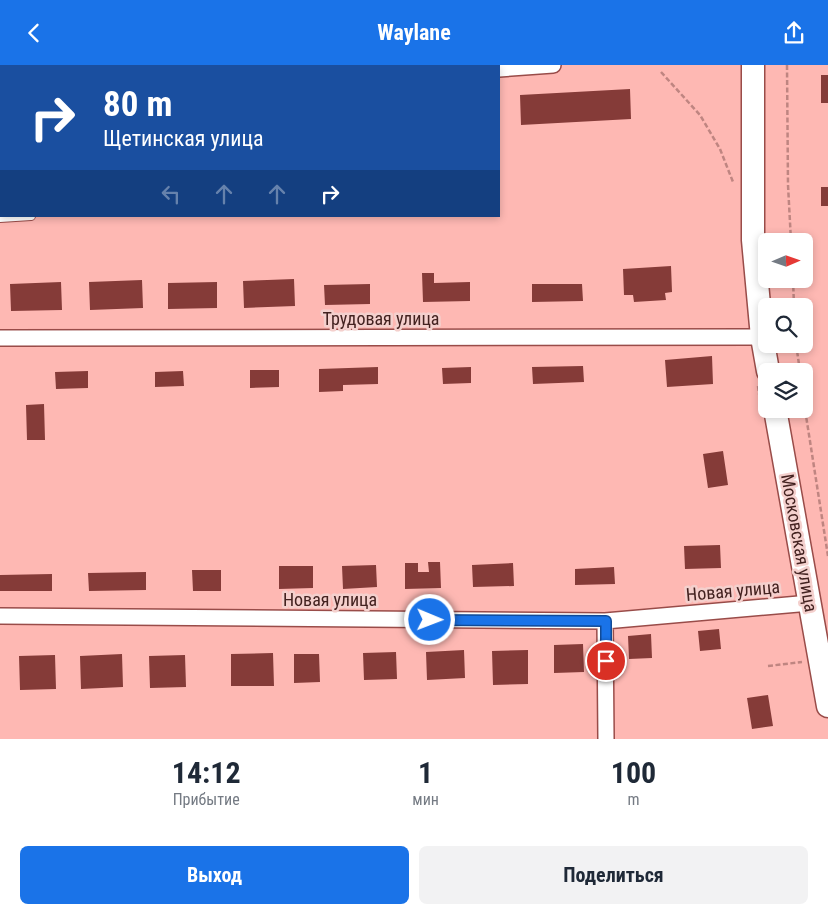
<!DOCTYPE html>
<html lang="ru">
<meta charset="utf-8">
<style>
body{margin:0;font-family:"Roboto Condensed",sans-serif;background:#f2f2f3;color:#1f2937;height:100vh;display:flex;flex-direction:column;font-size:19px;white-space:nowrap}
*{box-sizing:border-box;margin:0}
p{font-size:16px;color:#747a83}
.icon{flex:none;width:28px;height:28px;fill:none;stroke:currentColor;stroke-width:2;stroke-linecap:round;stroke-linejoin:round}
.map{position:relative;height:674px;overflow:hidden}
.details{display:flex;flex-direction:column;background:#fff;flex:1}
.details>*{flex:none}
.hud{position:absolute;left:0px;top:0px;width:500px;height:152px;box-shadow:0 2px 8px #0003;background:#1a4fa0;color:#fff;overflow:hidden}
.needle{width:32px;rotate:88deg}
.controls{position:absolute;left:758px;top:168px;display:grid;gap:10px}
.controls a{display:grid;place-items:center;width:55px;height:55px;border-radius:8px;background:#fff;box-shadow:0 2px 8px #0003;font-size:25px}
.pin{position:absolute;display:grid;place-items:center;width:42px;height:42px;color:#fff;margin:-21px;border:2px solid #fff;border-radius:50%;box-shadow:0 1px 5px #0007}
.me{position:absolute;width:55px;margin:-28px;rotate:91deg;stroke-linejoin:round;filter:drop-shadow(0 0 4px #0008)}
.turn{display:flex;align-items:center;gap:18px;height:105px;padding:0 20px;font-size:22px}
.turn .icon{width:65px;height:65px;stroke-width:2.5}
.turn b{display:block;font-size:35px;line-height:42px}
.lanes{display:flex;align-items:center;height:48px;padding:0 20px;background:#0003;justify-content:center;gap:25px;direction:ltr}
.lanes .off{opacity:.35}
.eta{display:flex;justify-content:space-evenly;align-items:center;height:85px;text-align:center}
.eta b{font-size:30px;font-weight:700;line-height:35px}
.button{display:flex;gap:10px;margin-top:auto;padding:10px 20px}
.button a{flex:1;height:58px;border-radius:8px;background:#1a73e8;color:#fff;font-size:20px;font-weight:700;line-height:58px;text-align:center}
.button a+a{background:#f2f2f3;color:#1f2937}
header{display:flex;justify-content:space-between;align-items:center;height:65px;padding:0 20px;background:#1a73e8;color:#fff;font-size:22px;font-weight:700}
.map>svg:first-child{display:block}
.building{fill:#853b38}
.lines{fill:none;stroke-linecap:round;stroke-linejoin:round}
.service-casing{stroke:#994c49;stroke-width:10}
.minor-casing{stroke:#994c49;stroke-width:18}
.secondary-casing{stroke:#994c49;stroke-width:25}
.path{stroke:#bf8581;stroke-width:2.5;stroke-dasharray:5 2.5;stroke-linecap:butt}
.service{stroke:#fff;stroke-width:8}
.minor{stroke:#fff;stroke-width:15}
.secondary{stroke:#fff;stroke-width:22}
.route-casing{stroke:#114b97;stroke-width:12}
.route{stroke:#1a73e8;stroke-width:9}
.labels{text-anchor:middle;stroke-width:5;stroke-linejoin:round;paint-order:stroke}
.street-label{font-size:18px;fill:#432220;stroke:#f4d0cd}
</style>
<header><svg class="icon" aria-label="back" viewBox="0 0 24 24"><path d="M15 5l-7 7 7 7"/></svg>Waylane<svg class="icon" aria-label="share" viewBox="0 0 24 24"><path d="M12 15V3M7 8l5-5 5 5M5 13v7h14v-7"/></svg></header>
<div class="map">
<svg width="828" height="674" viewBox="0 0 828 674">
<rect width="100%" height="100%" fill="#feb8b3"/>
<!-- building -->
<path class="building" d="M821,10H828V38H821Z
M630,24L631,54L521,60L520,30Z
M821,122H828V141H821Z
M671,201L672,227L665,228L666,235L634,237L633,230H624L623,204Z
M422,208H434V218L470,217V236L423,237Z
M294,214L295,241L244,243L243,216Z
M142,215L143,243L90,245L89,217Z
M61,217L62,245L11,246L10,219Z
M217,217V243L168,244V218Z
M370,219V239L325,240L324,220Z
M532,219H582L583,236L532,237Z
M712,291L713,319L667,322L665,295Z
M583,301L584,317L533,319L532,302Z
M378,302V319L343,320V326L319,327V304Z
M471,302V318L443,319L442,303Z
M250,305H279V322L250,323Z
M88,306V323L56,324L55,307Z
M183,306L184,321L155,322V307Z
M44,339L45,375H27L26,340Z
M723,386L728,420L708,423L703,389Z
M720,480L721,503L685,504L684,481Z
M428,497H440L441,523L405,524V498H418V507H429Z
M513,498L514,521L473,522L472,500Z
M376,500L377,522L343,524L342,501Z
M279,501H313V523L279,524Z
M614,502L615,519L575,520V504Z
M192,505H221V526H193Z
M146,507V525L89,526L88,508Z
M52,509V526H0V510Z
M719,564L721,584L700,586L698,566Z
M651,569L652,593L629,594L628,571Z
M583,579L584,607L554,608V580Z
M464,585L465,613L427,615L426,587Z
M528,585V619L493,620L492,586Z
M396,587L397,614L364,615L363,588Z
M273,588L274,621H231V589Z
M122,589L123,622L81,624L80,591Z
M294,589H319L320,617L294,618Z
M55,590L56,624L20,625L19,591Z
M185,590L186,622L150,623L149,591Z
M768,630L773,661L752,664L747,633Z"/>
<g class="lines">
<!-- service casing -->
<g class="service-casing">
<path id="service" d="M368,0V1
M0,153L31,151"/>
</g>
<!-- minor casing -->
<g class="minor-casing">
<path id="minor" d="M145,0V1
M499,4L553,0
M0,42H1
M0,273L762,272
M0,551L605,556L810,538
M605,556L606,674"/>
</g>
<!-- secondary casing -->
<g class="secondary-casing">
<path id="secondary" d="M753,0V175L762,272L768,306
M775,344L828,641"/>
</g>
<!-- path -->
<path class="path" d="M787,0L788,120L791,176
M661,7L700,50L720,84L733,117
M793,214L794,241
M796,279L800,306
M758,321L760,336
M804,338L828,491
M768,601L802,597"/>
<!-- service -->
<use href="#service" class="service"/>
<!-- minor -->
<use href="#minor" class="minor"/>
<!-- secondary -->
<use href="#secondary" class="secondary"/>
</g>
<g class="lines">
<!-- route casing -->
<g class="route-casing">
<path id="route" d="M430,555L606,556V596"/>
</g>
<!-- route -->
<use href="#route" class="route"/>
</g>
<g class="labels">
<!-- street labels -->
<g class="street-label">
<text x="381" y="260">Трудовая улица</text>
<text transform="translate(799 478) rotate(80)" y="6">Московская улица</text>
<text transform="translate(733 526) rotate(-5)" y="6">Новая улица</text>
<text x="330" y="541">Новая улица</text>
</g>
</g>
</svg>
<div class="controls">
<a><svg class="needle" viewBox="-14 -14 28 28"><path d="M0-13l5 13h-10z" fill="#e53935"/><path d="M0 13l5-13h-10z" fill="#747a83"/></svg></a>
<a><svg class="icon" aria-label="search" viewBox="0 0 24 24"><circle cx="10" cy="10" r="6"/><path d="M15 15l6 6"/></svg></a>
<a><svg class="icon" aria-label="layers" viewBox="0 0 24 24"><path d="M12 4l9 5-9 5-9-5zM3 14l9 5 9-5"/></svg></a>
</div>
<div class="pin" style="left:606px;top:596px;background:#d93025"><svg class="icon" aria-label="arrive" viewBox="0 0 24 24"><path d="M6 21V4h12l-3 4 3 4H6"/></svg></div>
<svg class="me" style="left:430px;top:555px" viewBox="-20 -20 40 40"><circle r="17" fill="#1a73e8" stroke="#fff" stroke-width="3"/><path d="M0-11L8 9 0 5-8 9z" fill="#fff"/></svg>
<div class="hud">
<div class="turn"><svg class="icon" aria-label="right" viewBox="0 0 24 24"><path d="M7 20v-9h11M14 6l5 5-5 5"/></svg><div><b>80 m</b>Щетинская улица</div></div>
<div class="lanes"><svg class="icon off" aria-label="left" viewBox="0 0 24 24"><path d="M17 20v-9H6M10 6l-5 5 5 5"/></svg><svg class="icon off" aria-label="ahead" viewBox="0 0 24 24"><path d="M12 20V5M6 11l6-6 6 6"/></svg><svg class="icon off" aria-label="ahead" viewBox="0 0 24 24"><path d="M12 20V5M6 11l6-6 6 6"/></svg><svg class="icon" aria-label="right" viewBox="0 0 24 24"><path d="M7 20v-9h11M14 6l5 5-5 5"/></svg></div>
</div>
</div>
<section class="details">
<div class="eta">
<div><b>14:12</b><p>Прибытие</p></div>
<div><b>1</b><p>мин</p></div>
<div><b>100</b><p>m</p></div>
</div>
<div class="button"><a>Выход</a><a>Поделиться</a></div>
</section>
